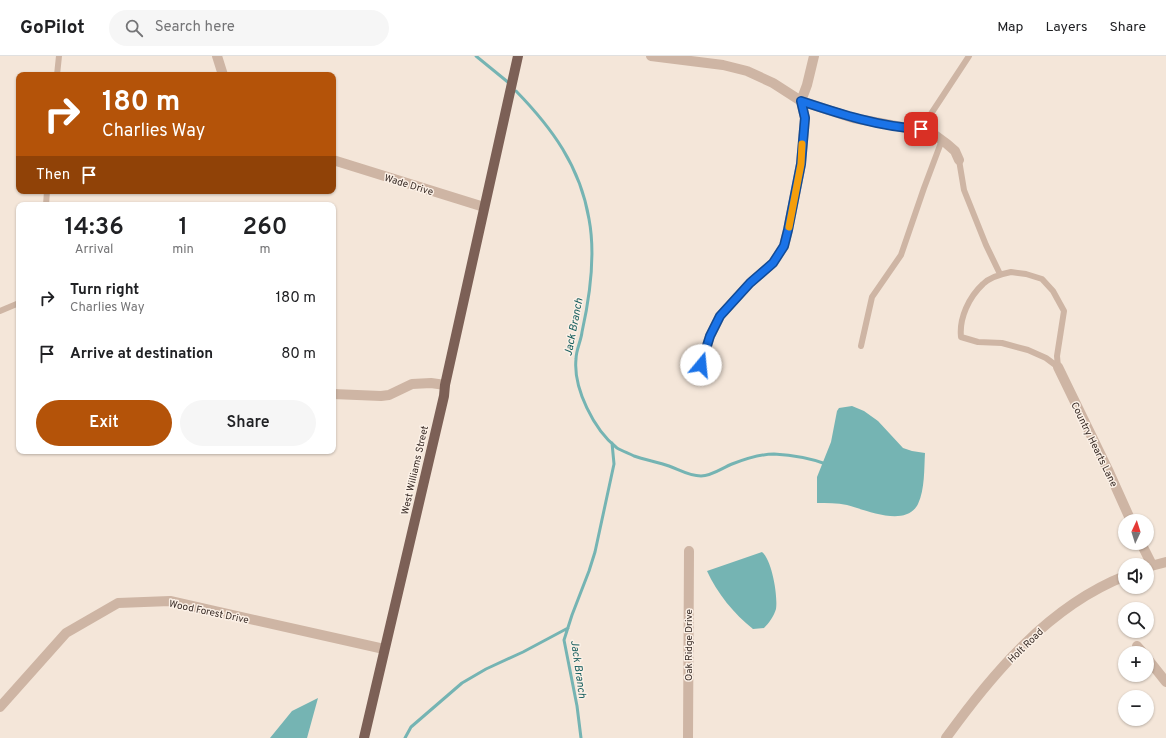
<!DOCTYPE html>
<meta charset="utf-8">
<style>
body{margin:0;font-family:Overpass,sans-serif;background:#f6f6f6;color:#202124;height:100vh;display:flex;flex-direction:column;font-size:15px;white-space:nowrap}
*{box-sizing:border-box;margin:0}
p{font-size:13px;color:#757577}
.icon{flex:none;width:22px;height:22px;fill:none;stroke:currentColor;stroke-width:2;stroke-linecap:round;stroke-linejoin:round}
.map{position:relative;flex:1;overflow:hidden}
.sheet{position:absolute;left:16px;top:146px;width:320px;height:252px;display:flex;flex-direction:column;background:#fff;border-radius:8px;box-shadow:0 1px 3px #0004}
.sheet>*{flex:none}
.hud{position:absolute;left:16px;top:16px;width:320px;height:122px;border-radius:8px;box-shadow:0 1px 3px #0004;background:#b45309;color:#fff;overflow:hidden}
.needle{width:26px;rotate:4deg}
.tools{position:absolute;left:1118px;top:458px;display:grid;gap:8px}
.tools a{display:grid;place-items:center;width:36px;height:36px;border-radius:50%;background:#fff;box-shadow:0 1px 3px #0004;font-size:20px}
.pin{position:absolute;display:grid;place-items:center;width:34px;height:34px;color:#fff;margin:-17px;border-radius:8px;box-shadow:0 2px 6px #0006}
.me{position:absolute;width:44px;margin:-22px;rotate:17deg;stroke-linejoin:round;filter:drop-shadow(0 0 3px #0008)}
.turn{display:flex;align-items:center;gap:14px;height:84px;padding:0 20px;font-size:18px}
.turn .icon{width:52px;height:52px;stroke-width:2.5}
.turn b{display:block;font-size:28px;line-height:34px}
.then{display:flex;align-items:center;height:38px;padding:0 20px;background:#0003;gap:8px;font-size:15px}
.eta{display:flex;justify-content:space-evenly;align-items:center;height:68px;text-align:center}
.eta b{font-size:24px;font-weight:600;line-height:28px}
.action{display:flex;gap:8px;margin-top:auto;padding:8px 20px}
.action a{flex:1;height:46px;border-radius:24px;background:#b45309;color:#fff;font-size:16px;font-weight:600;line-height:46px;text-align:center}
.action a+a{background:#f6f6f6;color:#202124}
ul{padding:0;list-style:none}
li{display:flex;align-items:center;gap:12px;height:56px;padding:0 20px}
li div{flex:1}
li b{display:block;font-size:15px}
li em{font-style:normal}
header{display:flex;align-items:center;gap:24px;box-sizing:border-box;height:56px;padding:0 20px;background:#fff;border-bottom:1px solid #e0e0e0}
header strong{font-size:19px}
nav{display:flex;gap:22px;margin-inline-start:auto;font-size:14px}
.search{width:280px;height:36px;background:#f6f6f6;display:flex;align-items:center;gap:10px;box-sizing:border-box;padding:0 14px;border-radius:22px;color:#757577;font-size:15px}
.map>svg:first-child{display:block}
.water{fill:#75b4b3}
.lines{fill:none;stroke-linecap:round;stroke-linejoin:round}
.stream{stroke:#75b4b3;stroke-width:3}
.service{stroke:#ceb5a4;stroke-width:6}
.minor{stroke:#ceb5a4;stroke-width:10}
.tertiary{stroke:#ceb5a4;stroke-width:10}
.primary{stroke:#7c6056;stroke-width:10}
.route-casing{stroke:#114b97;stroke-width:10}
.route{stroke:#1a73e8;stroke-width:7}
.slow{stroke:#f59e0b;stroke-width:7}
.labels{text-anchor:middle;stroke-width:3;stroke-linejoin:round;paint-order:stroke}
.street-label{font-size:10px;fill:#382b26;stroke:#fbf0e6}
.water-label{font-size:11px;font-style:italic;fill:#175e5e;stroke:#fbf0e6}
</style>
<header>
<strong>GoPilot</strong>
<div class="search"><svg class="icon" aria-label="search" viewBox="0 0 24 24"><circle cx="10" cy="10" r="6"/><path d="M15 15l6 6"/></svg>Search here</div>
<nav><a>Map</a><a>Layers</a><a>Share</a></nav>
</header>
<div class="map">
<svg width="1166" height="682" viewBox="0 0 1166 682">
<rect width="100%" height="100%" fill="#f4e6d9"/>
<!-- water -->
<path class="water" d="M852,350L864,355L878,365L903,392L912,395L925,397C924,413 925,433 918,448C906,472 866,454 847,449C837,447 827,447 817,447V421L831,386L837,355L839,352Z
M762,496C772,504 778,540 776,553C774,560 769,567 764,572L753,573C734,558 717,537 707,515Z
M318,642L307,682H270L292,655Z"/>
<g class="lines">
<!-- stream -->
<path class="stream" d="M476,0L509,27
M516,35C552,72 580,110 589,163C596,200 590,240 582,276C581,285 576,294 576,303C573,332 594,374 617,392C622,395 628,397 634,400C645,404 658,406 669,410C680,414 689,420 701,420C712,420 722,412 732,408C745,403 761,398 774,398C791,399 810,402 826,408
M405,682L411,671L462,627L486,613L523,596L568,572
M581,682L577,650L564,584L572,559L589,515L595,496L614,408L612,387"/>
<!-- service -->
<path class="service" d="M57,19L59,0
M921,73L969,0
M959,104L964,134L986,189L1000,218
M46,149L47,135
M1011,216L1026,218L1042,223L1053,235L1064,255L1057,300L1058,311L1046,302L1028,294L1002,287L978,286L961,281C959,262 969,241 983,228C990,221 1001,218 1011,216Z
M0,255L19,247
M861,290L872,241L901,199L924,132L942,84"/>
<!-- minor -->
<path class="minor" d="M217,0L223,19
M651,0L723,9L747,15L773,27L801,45L853,62L907,72L921,73L932,77L947,88L955,95L959,104
M333,104L484,151
M701,309L710,280L720,260L750,227L773,207L784,190L788,174L801,108L805,62L801,45L807,29L814,0
M1058,311L1109,416L1131,465
M333,338L381,340L389,339L412,328L431,327L445,329
M1141,487L1152,509
M1137,590L1143,597
M1147,602L1166,626
M0,651L66,577L118,547L170,545L384,593
M688,682L689,495"/>
<!-- tertiary -->
<path class="tertiary" d="M1147,511L1166,506
M946,682C992,618 1049,550 1125,520"/>
<!-- primary -->
<path class="primary" d="M364,682L444,340L445,329L518,0"/>
</g>
<g class="lines">
<!-- route casing -->
<g class="route-casing">
<path id="route" d="M701,309L710,280L720,260L750,227L773,207L784,190L788,174L801,108L805,62L801,45C840,58 880,71 921,73"/>
</g>
<!-- route -->
<use href="#route" class="route"/>
<!-- slow -->
<path class="slow" d="M789,171L801,108L802,88"/>
</g>
<g class="labels">
<!-- street labels -->
<g class="street-label">
<text transform="translate(409 128) rotate(17)" y="4">Wade Drive</text>
<text transform="translate(1095 388) rotate(64)" y="4">Country Hearts Lane</text>
<text transform="translate(414 414) rotate(-77)" y="4">West Williams Street</text>
<text transform="translate(209 555) rotate(12)" y="4">Wood Forest Drive</text>
<text transform="translate(688 589) rotate(-90)" y="4">Oak Ridge Drive</text>
<text transform="translate(1025 589) rotate(-44)" y="4">Holt Road</text>
</g>
<!-- water labels -->
<g class="water-label">
<text transform="translate(573 271) rotate(-79)" y="4">Jack Branch</text>
<text transform="translate(579 613) rotate(82)" y="4">Jack Branch</text>
</g>
</g>
</svg>
<div class="tools">
<a><svg class="needle" viewBox="-14 -14 28 28"><path d="M0-13l5 13h-10z" fill="#e53935"/><path d="M0 13l5-13h-10z" fill="#757577"/></svg></a>
<a><svg class="icon" aria-label="sound" viewBox="0 0 24 24"><path d="M4 9h4l5-4v14l-5-4H4zM17 9q2 3 0 6"/></svg></a>
<a><svg class="icon" aria-label="search" viewBox="0 0 24 24"><circle cx="10" cy="10" r="6"/><path d="M15 15l6 6"/></svg></a>
<a>+</a>
<a>−</a>
</div>
<div class="pin" style="left:921px;top:73px;background:#d93025"><svg class="icon" aria-label="arrive" viewBox="0 0 24 24"><path d="M6 21V4h12l-3 4 3 4H6"/></svg></div>
<svg class="me" style="left:701px;top:309px" viewBox="-20 -20 40 40"><circle r="19" fill="#fff"/><path d="M0-13L10 11 0 6-10 11z" fill="#1a73e8"/></svg>
<div class="hud">
<div class="turn"><svg class="icon" aria-label="right" viewBox="0 0 24 24"><path d="M7 20v-9h11M14 6l5 5-5 5"/></svg><div><b>180 m</b>Charlies Way</div></div>
<div class="then">Then<svg class="icon" aria-label="arrive" viewBox="0 0 24 24"><path d="M6 21V4h12l-3 4 3 4H6"/></svg></div>
</div>
<section class="sheet">
<div class="eta">
<div><b>14:36</b><p>Arrival</p></div>
<div><b>1</b><p>min</p></div>
<div><b>260</b><p>m</p></div>
</div>
<ul>
<li><svg class="icon" aria-label="right" viewBox="0 0 24 24"><path d="M7 20v-9h11M14 6l5 5-5 5"/></svg><div><b>Turn right</b><p>Charlies Way</p></div><em>180 m</em></li>
<li><svg class="icon" aria-label="arrive" viewBox="0 0 24 24"><path d="M6 21V4h12l-3 4 3 4H6"/></svg><div><b>Arrive at destination</b></div><em>80 m</em></li>
</ul>
<div class="action"><a>Exit</a><a>Share</a></div>
</section>
</div>
